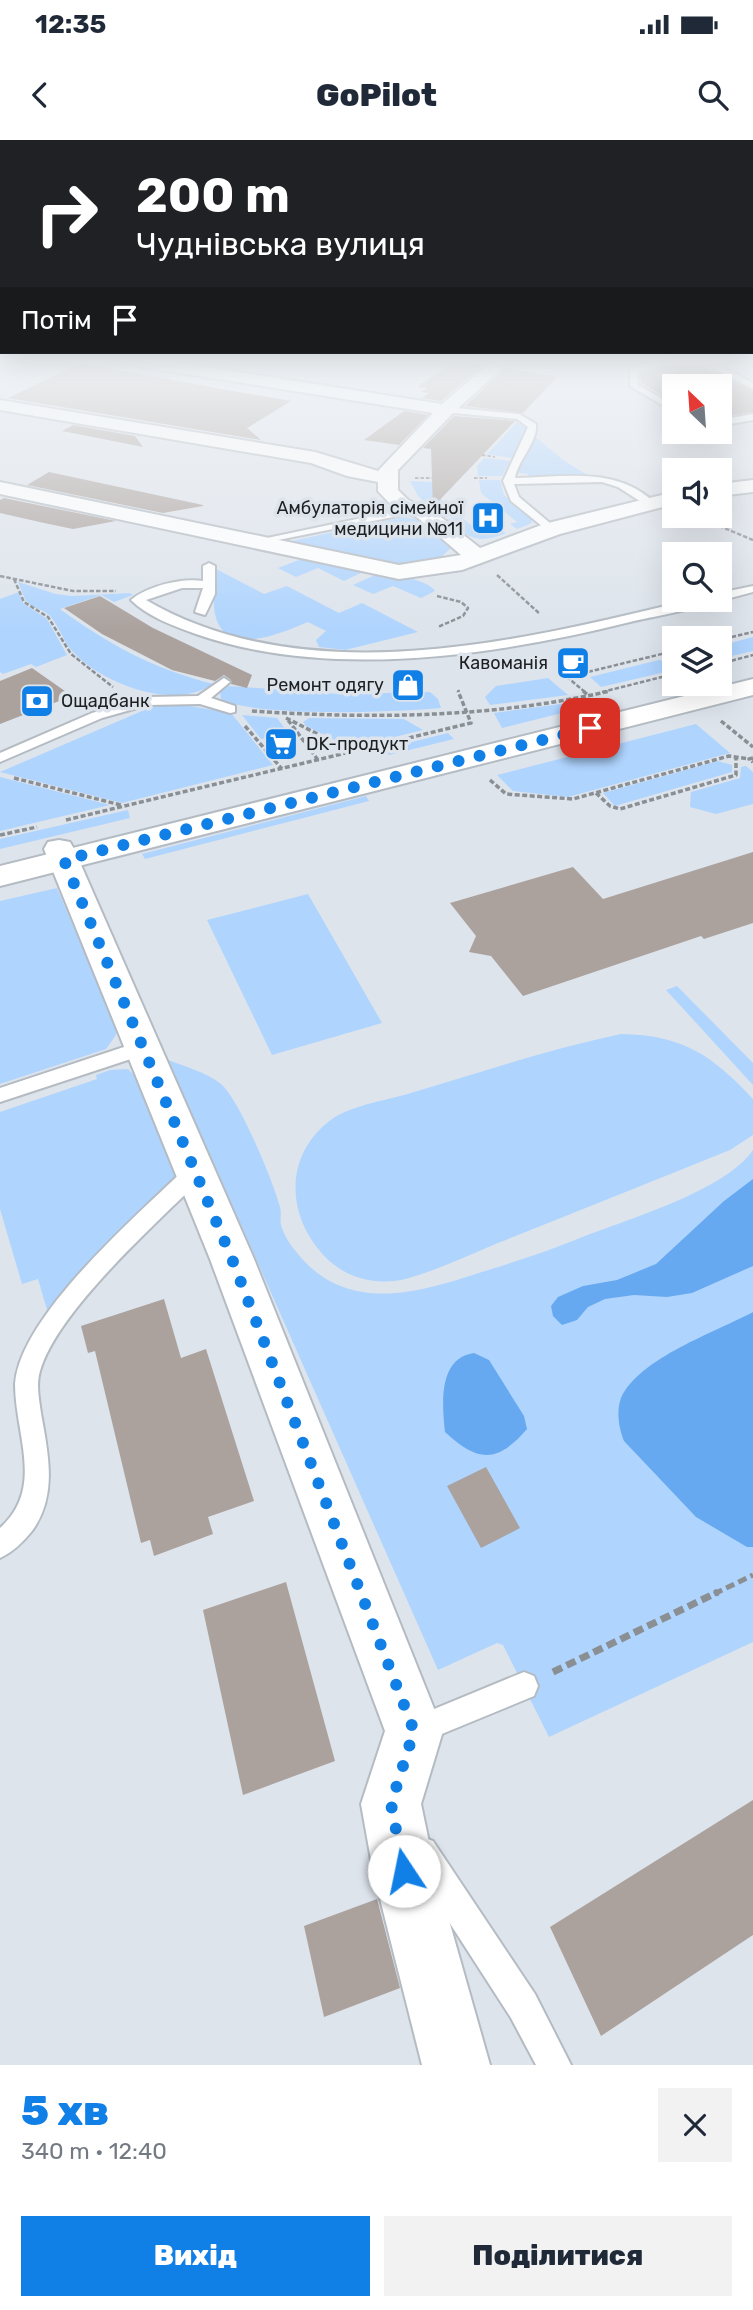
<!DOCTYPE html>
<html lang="uk">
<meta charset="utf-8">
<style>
body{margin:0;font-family:Rubik,sans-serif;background:#f2f2f3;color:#1f2937;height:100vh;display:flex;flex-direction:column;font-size:26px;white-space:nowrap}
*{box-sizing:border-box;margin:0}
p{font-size:23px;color:#747a83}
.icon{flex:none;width:38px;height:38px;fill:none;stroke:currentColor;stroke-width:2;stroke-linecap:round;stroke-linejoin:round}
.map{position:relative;height:1925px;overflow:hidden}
.panel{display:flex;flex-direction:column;background:#fff;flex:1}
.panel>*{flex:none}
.hud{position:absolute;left:0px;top:0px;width:754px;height:214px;box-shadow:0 7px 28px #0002;background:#202124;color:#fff;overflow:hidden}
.needle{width:46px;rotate:335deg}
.tools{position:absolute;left:662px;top:234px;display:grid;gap:14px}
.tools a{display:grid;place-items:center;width:70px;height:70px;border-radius:0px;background:#fff;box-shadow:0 7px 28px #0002;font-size:35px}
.pin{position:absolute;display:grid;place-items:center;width:60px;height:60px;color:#fff;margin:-30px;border-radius:14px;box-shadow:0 4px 10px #0006}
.me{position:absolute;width:77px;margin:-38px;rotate:349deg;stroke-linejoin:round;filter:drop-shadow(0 0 5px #0008)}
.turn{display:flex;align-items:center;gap:24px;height:147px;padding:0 21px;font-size:32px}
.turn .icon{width:91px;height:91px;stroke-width:2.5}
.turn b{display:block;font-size:49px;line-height:60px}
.then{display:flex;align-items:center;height:66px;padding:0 21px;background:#0003;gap:14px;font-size:26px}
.round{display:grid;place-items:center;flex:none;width:74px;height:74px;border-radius:0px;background:#f2f2f3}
.head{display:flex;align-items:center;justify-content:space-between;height:119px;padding:0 21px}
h1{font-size:42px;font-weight:800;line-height:52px;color:#107fe6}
.cta{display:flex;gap:14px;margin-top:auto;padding:14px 21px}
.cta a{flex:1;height:80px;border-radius:0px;background:#107fe6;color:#fff;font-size:28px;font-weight:800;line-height:80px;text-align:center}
.cta a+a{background:#f2f2f3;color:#1f2937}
.status{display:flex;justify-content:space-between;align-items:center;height:49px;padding:0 35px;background:#fff;direction:ltr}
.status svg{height:19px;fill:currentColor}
header{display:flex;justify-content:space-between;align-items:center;height:91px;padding:0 21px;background:#fff;font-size:32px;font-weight:800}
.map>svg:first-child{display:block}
.green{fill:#afd4fe}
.forest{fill:#67a9f0}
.building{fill:#aba29e}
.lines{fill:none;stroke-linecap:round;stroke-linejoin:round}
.service-casing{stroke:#b4bbc2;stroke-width:4}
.minor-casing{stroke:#b4bbc2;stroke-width:4}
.primary-casing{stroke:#b4bbc2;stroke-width:4}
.path-far4{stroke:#8a8f94;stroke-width:2;stroke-dasharray:3.5 2;stroke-linecap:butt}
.path-far3{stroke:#8a8f94;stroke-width:2.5;stroke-dasharray:4.5 2;stroke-linecap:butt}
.path-far2{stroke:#8a8f94;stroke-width:3.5;stroke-dasharray:5 2.5;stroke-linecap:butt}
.path-far1{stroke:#8a8f94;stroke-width:5;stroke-dasharray:9 4.5;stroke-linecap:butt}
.path{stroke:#8a8f94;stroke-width:7;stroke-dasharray:10 5;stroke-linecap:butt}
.service{fill:#fff;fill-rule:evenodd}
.minor{fill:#fff;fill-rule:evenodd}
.primary{fill:#fff;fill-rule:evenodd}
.route{stroke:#107fe6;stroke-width:12;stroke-dasharray:0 21.6}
.labels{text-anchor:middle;stroke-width:7;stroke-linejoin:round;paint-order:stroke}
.far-poi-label{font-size:18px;fill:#1d2022;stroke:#dee4ec;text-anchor:end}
</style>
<div class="status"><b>12:35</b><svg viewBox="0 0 49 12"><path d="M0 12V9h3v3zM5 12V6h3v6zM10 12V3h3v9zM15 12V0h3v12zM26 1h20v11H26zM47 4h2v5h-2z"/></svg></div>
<header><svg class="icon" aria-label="back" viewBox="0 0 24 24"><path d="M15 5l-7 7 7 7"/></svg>GoPilot<svg class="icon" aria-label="search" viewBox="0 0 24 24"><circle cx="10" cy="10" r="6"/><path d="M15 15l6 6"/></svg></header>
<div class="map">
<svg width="753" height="1925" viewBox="0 0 753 1925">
<rect width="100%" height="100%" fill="#dee4ec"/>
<!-- green -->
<path class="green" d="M517,282L529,289L512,318L487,314Z
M534,296L566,322L591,337L528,338V334L513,332Z
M484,318L510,321L502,336H478L477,326Z
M479,340H500L504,355L531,379L532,383L517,389L510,384L517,382L481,353Z
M410,341L434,342L438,357L450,366L434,370L418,356Z
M404,377L421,380L451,406L450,409L441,417L406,427L287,402Z
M461,377L477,390L493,387L506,393C477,405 469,398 446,379Z
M309,416L365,431L344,441L318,428L296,437L278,428Z
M214,428L264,454L287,446L339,473L362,463L418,492L345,510L319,507L316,500L326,491L308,482C279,494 219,521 214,467C213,454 214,441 214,428Z
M375,435C391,434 425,438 435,451L421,458L393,446L373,454L353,445Z
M18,442L56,454L72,456L130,453L133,455L114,462L101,455L60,469C111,506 152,528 213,544C173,571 104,544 74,513C63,502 60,487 50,476C44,469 33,469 27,462C23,457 21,448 18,442Z
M19,452L23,463L47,479L67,515L36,527L31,524L3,534L0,532V459Z
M753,497V511L719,519V506Z
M659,520L673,522L674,530L601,547L590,537Z
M548,538L568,555L490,565L485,557L496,546Z
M229,546L340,554L430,552L438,559L441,568C398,572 256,578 221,559L220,552Z
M575,562L582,568L502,588L494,573Z
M171,563L231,573L273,625L122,663L0,632L149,568Z
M242,575L277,578L289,594L261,599Z
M309,578L404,579L423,590L351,608L306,586L303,582Z
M696,584L730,613L568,657L513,651L497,635Z
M448,593L454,599L389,615L384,609Z
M718,621L732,625V632L615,666L603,653Z
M746,626L753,632V664L716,674L690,667L691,652L740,638L741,627Z
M0,637L110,665L0,691Z
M366,656L369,661L145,719L142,714Z
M128,670L130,678L0,709V699Z
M57,748L116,886V895L106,909L0,944V761Z
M308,754L382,883L272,915L207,780Z
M677,846L753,923V945L666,850Z
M621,894C683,895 712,915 753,959V995L730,1010C653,1041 576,1072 498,1103C474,1113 418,1139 394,1141C359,1144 332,1130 313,1102C286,1063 290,1013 327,983C348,965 385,961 411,953C481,932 550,909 621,894Z
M168,920C186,927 206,932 221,944C239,959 274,1043 280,1067C282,1074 279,1081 282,1088C286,1101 297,1113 306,1123C357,1174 426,1150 485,1131C517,1121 549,1111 580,1098C628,1079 725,1051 753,1010V1502L549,1597L503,1505L497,1503L438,1530Z
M128,929L136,937L177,1037L48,1173L38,1139L22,1144L0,1069V972L97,939L96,935L110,930Z"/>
<!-- forest -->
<path class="forest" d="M753,1039V1126L692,1153L667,1157L634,1155L605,1159L588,1167L577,1180L562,1185L553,1176L551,1166L558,1157L583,1146L617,1140L656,1124L724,1061Z
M753,1172V1407H747L696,1377L624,1301C619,1289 616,1271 621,1258C639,1218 716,1192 753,1172Z
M474,1213L489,1220L524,1276L527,1289C497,1324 477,1322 445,1292C442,1264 438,1218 474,1213Z"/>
<!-- building -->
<path class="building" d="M455,221L483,225L441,261L422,258L429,253L421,252L427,248L417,247Z
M693,222L753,251V272L719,277V247H674V262L641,243L640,233Z
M81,223L216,248L291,261L247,288L261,300L8,258Z
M506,228L557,237L523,273L465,266Z
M404,271L428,275L399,305L364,300Z
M454,276L515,281L433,367L431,309L423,308Z
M73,285L135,296L143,307L62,291Z
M49,332L203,365V366L163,373L27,345Z
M4,358L116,381L73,389L44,383L0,373V360Z
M100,456L153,488L252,535L247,548L231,544V540L224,535L215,541L172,530L102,494L64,468Z
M32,528L72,556L0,584V541Z
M753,712V783L704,799L701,796L523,856L491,816L469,812L476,796L450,763L573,727L603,759Z
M164,1159L181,1218L206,1209L254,1361L208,1377L213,1394L154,1416L150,1400L141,1403L95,1211L88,1213L81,1186Z
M486,1327L520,1388L481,1408L447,1346Z
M286,1442L335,1621L243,1655L203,1470Z
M753,1660V1795L601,1896L550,1787Z
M377,1759L400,1848L324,1877L304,1786Z"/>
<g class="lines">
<!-- service casing -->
<g class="service-casing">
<path id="service" d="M663,221H684L637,231L638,245L674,265V272L630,246V227Z
M700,221H711L753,243V249Z
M446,267L519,274L536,284C538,302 518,320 515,338C563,337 617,326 655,363L646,365L618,347L602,342L514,344L519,357L557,389L548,391L511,361L503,341L528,287L517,279L443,272L442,270Z
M753,274V280L719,286V280Z
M414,367L418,368V372L258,404L253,401Z
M209,423L215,426V454L205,475L195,472L203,448H182L146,460C307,554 521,501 690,460H712C698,470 649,477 630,482C497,515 330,541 196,494C174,486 148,477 131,460C148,446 181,438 203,441V426Z
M753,446V452L719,461L718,460L719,453Z
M224,538L230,542L211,558L235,566V572L230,573L200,564L148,565L102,578L0,622V613L92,573L148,557L198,556Z
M142,901L149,903L151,908L149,913L0,962V948Z
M196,1023L203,1025L206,1031L203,1037C158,1082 57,1171 40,1231C36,1244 39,1259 41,1273C48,1313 58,1355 32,1391C23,1402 13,1412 0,1418V1388C45,1348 15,1295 15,1244C20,1175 140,1073 189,1025Z
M524,1532L534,1536L538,1546L534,1556L415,1605L405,1601L401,1591L405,1581Z
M422,1697L433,1701L535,1854L571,1925H536L511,1878L411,1723L407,1712L411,1701Z"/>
</g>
<!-- minor casing -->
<g class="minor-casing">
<path id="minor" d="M127,221H169L442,264L492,221H510L452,274L398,330V350L408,360L432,370L480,408L544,384L674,352V364L560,394L462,430L399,439L0,354V342L399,425L461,415L418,378L394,368L378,351V342L347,336L311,323L0,270V260L315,312L378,331L433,273L135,226Z
M753,340V352L719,356V344Z
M59,700L70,702L74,709L254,1119L443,1591L421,1664L435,1731L490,1925H422L373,1731L361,1664L385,1591L210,1119L44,709L48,702Z"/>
</g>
<!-- primary casing -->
<g class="primary-casing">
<path id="primary" d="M753,539V555L0,746V726Z"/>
</g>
<!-- path-far4 -->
<path class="path-far4" d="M482,315L495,317
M415,338H432
M474,338H487"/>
<!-- path-far3 -->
<path class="path-far3" d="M695,376L753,400
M497,435L540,474
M0,436L73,451H116
M14,439L24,462L48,477L71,514L113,547
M437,456L461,462L468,468L463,476L438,487
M719,500L753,492
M719,524L753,515
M458,550L459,552
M585,552L567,537L674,511
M602,552L674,534"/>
<!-- path-far2 -->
<path class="path-far2" d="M583,551L588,555
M252,571C371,579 493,578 610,551
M286,578L353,612
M288,580L318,620
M721,581L753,607
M245,586L282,629
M753,618L749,619L753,622
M14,638L121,665
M490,640L506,654L573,659L729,616L749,619
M596,653L610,666L620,669L736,635V618
M66,680L471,583L458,551
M0,695L37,687"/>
<!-- path-far1 -->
<path class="path-far1" d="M714,1454L753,1435"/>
<!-- path -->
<path class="path" d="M553,1532L718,1452"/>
<!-- service -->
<use href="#service" class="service"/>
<!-- minor -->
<use href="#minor" class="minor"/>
<!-- primary -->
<use href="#primary" class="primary"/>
</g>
<!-- sky -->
<linearGradient id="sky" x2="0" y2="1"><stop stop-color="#65bcea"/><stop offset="0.45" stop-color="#f0f3f6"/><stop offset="1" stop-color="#f0f3f6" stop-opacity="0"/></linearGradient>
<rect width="753" height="491" fill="url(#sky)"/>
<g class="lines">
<!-- route -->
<path class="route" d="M404,1731L391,1664L414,1591L232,1119L64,720L590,588"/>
</g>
<!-- icons -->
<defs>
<g id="hospital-square" transform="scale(1.75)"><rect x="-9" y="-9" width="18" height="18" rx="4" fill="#107fe6" stroke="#dee4ec"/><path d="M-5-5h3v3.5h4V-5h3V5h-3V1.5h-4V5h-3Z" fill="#fff"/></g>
<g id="cafe-square" transform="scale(1.75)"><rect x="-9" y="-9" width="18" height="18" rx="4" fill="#107fe6" stroke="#dee4ec"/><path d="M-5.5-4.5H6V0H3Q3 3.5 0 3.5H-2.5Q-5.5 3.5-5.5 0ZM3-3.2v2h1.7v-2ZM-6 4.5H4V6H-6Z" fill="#fff"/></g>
<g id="shop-square" transform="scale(1.75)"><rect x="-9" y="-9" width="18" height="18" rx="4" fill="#107fe6" stroke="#dee4ec"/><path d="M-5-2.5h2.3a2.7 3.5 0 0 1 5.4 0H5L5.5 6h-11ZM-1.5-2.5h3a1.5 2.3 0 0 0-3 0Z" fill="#fff"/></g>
<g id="bank-square" transform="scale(1.75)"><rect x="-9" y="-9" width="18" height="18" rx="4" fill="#107fe6" stroke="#dee4ec"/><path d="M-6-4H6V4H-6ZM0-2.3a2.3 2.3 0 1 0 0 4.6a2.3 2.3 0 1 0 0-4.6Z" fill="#fff"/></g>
<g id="supermarket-square" transform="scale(1.75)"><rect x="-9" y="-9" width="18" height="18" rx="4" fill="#107fe6" stroke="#dee4ec"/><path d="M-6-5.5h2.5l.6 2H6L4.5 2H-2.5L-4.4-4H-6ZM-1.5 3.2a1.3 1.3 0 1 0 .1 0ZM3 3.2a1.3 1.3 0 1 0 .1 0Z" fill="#fff"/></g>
</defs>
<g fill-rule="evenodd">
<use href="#hospital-square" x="488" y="378"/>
<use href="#cafe-square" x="573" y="523"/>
<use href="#shop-square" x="408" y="545"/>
<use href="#bank-square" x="37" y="561"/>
<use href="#supermarket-square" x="281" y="604"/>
</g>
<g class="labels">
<!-- far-poi labels -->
<g class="far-poi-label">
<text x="463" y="374">Амбулаторія сімейної<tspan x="463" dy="21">медицини №11</tspan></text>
<text x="548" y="529">Кавоманія</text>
<text x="384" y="551">Ремонт одягу</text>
<text x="61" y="567" text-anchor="start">Ощадбанк</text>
<text x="306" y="610" text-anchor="start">DK-продукт</text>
</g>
</g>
</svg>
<div class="tools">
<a><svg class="needle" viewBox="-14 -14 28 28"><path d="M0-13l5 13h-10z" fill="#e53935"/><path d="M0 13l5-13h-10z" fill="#747a83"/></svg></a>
<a><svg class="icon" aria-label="sound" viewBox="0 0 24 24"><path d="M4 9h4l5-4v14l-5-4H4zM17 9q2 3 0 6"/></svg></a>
<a><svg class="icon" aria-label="search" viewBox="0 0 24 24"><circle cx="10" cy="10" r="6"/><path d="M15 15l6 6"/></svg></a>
<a><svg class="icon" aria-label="layers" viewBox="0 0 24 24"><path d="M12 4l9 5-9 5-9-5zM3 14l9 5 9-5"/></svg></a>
</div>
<div class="pin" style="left:590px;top:588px;background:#d93025"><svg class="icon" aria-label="arrive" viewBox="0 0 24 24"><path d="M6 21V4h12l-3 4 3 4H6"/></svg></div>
<svg class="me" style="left:404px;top:1731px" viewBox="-20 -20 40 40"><circle r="19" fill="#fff"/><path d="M0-13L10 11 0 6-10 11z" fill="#107fe6"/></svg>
<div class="hud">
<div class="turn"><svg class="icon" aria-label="right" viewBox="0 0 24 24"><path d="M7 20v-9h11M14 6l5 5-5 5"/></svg><div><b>200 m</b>Чуднівська вулиця</div></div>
<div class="then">Потім<svg class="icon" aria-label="arrive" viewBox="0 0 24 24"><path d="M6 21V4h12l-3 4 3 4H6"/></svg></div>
</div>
</div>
<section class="panel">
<div class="head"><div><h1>5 хв</h1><p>340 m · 12:40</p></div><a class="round"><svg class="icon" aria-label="close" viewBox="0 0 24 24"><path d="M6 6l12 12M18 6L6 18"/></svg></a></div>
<div class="cta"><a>Вихід</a><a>Поділитися</a></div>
</section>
